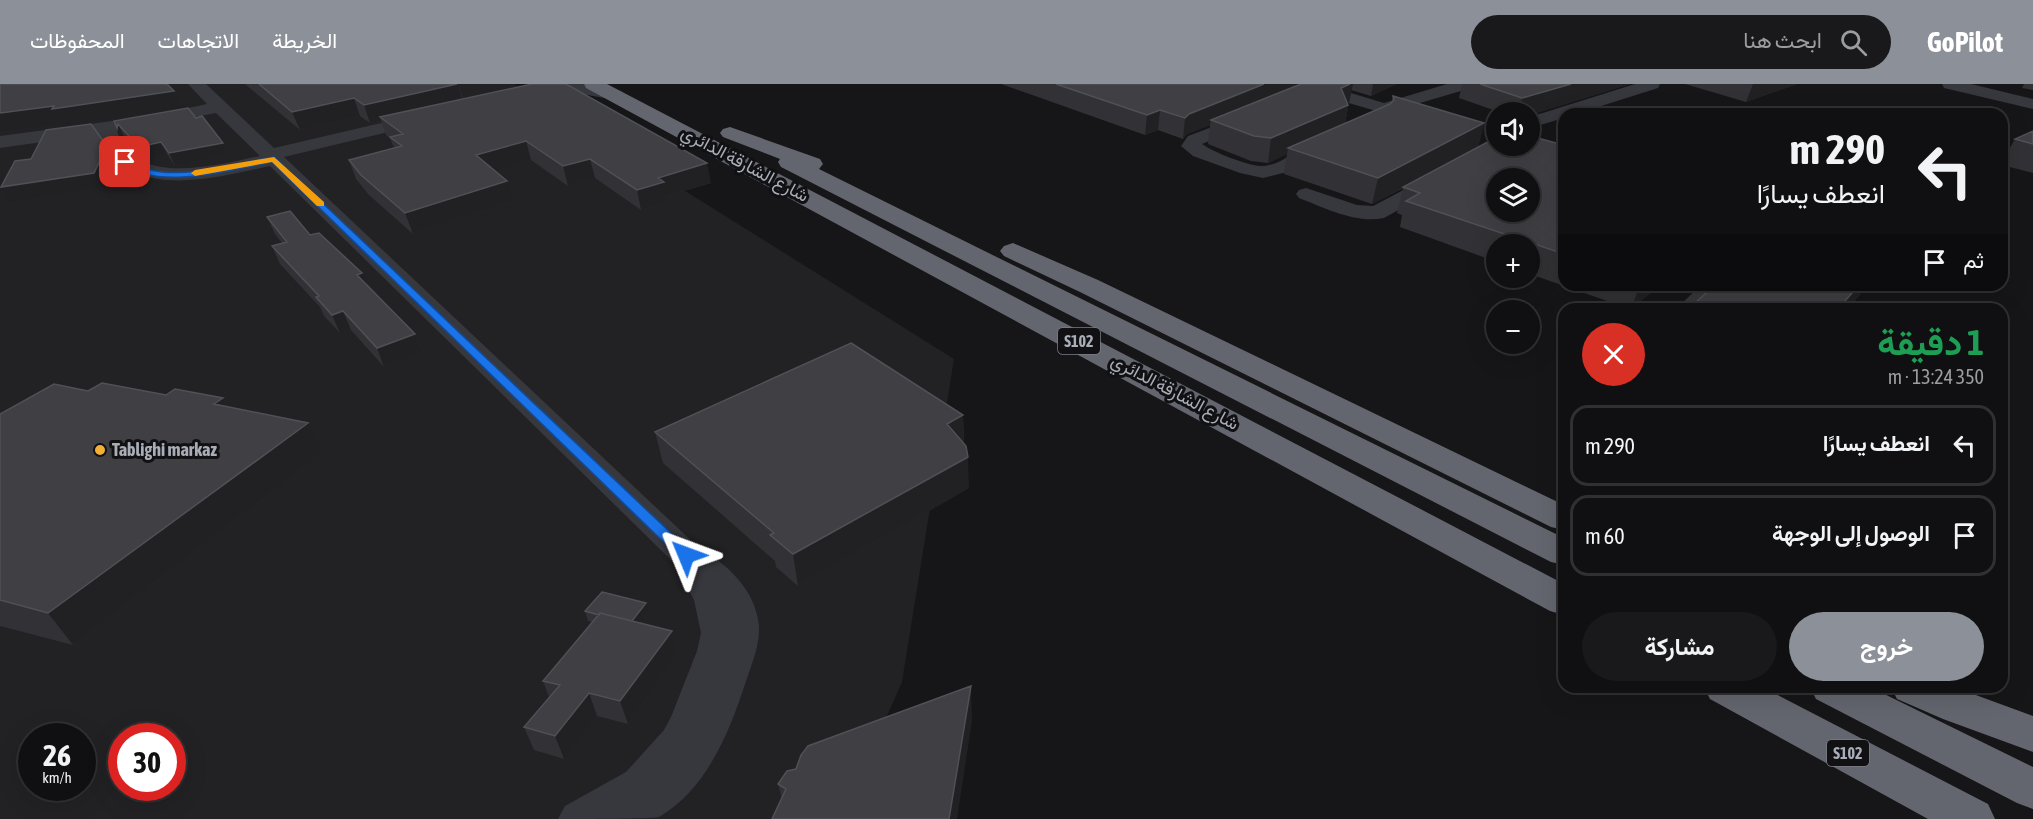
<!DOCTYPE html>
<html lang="ar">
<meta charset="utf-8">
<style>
body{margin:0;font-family:"Asap Condensed",Vazirmatn,sans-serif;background:#19191b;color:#f1f3f6;direction:rtl;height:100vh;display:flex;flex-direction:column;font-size:22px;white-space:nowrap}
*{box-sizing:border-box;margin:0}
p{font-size:20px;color:#9c9d9f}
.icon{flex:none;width:33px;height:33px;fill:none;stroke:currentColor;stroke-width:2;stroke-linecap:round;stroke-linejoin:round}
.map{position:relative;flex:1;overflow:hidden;direction:ltr}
.drawer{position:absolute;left:1558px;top:219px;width:450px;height:390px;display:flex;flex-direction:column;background:#101012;border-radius:18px;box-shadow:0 6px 24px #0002,0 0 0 2px #303032;direction:rtl}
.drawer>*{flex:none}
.guide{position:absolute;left:1558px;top:24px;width:450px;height:183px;border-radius:18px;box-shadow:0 6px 24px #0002,0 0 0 2px #303032;direction:rtl;background:#101012;color:#f1f3f6;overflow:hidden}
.buttons{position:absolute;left:1486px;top:18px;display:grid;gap:12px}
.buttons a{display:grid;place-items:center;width:54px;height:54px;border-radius:50%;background:#101012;box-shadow:0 6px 24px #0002,0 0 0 2px #303032;font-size:30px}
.speed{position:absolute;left:18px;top:639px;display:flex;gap:12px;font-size:30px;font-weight:700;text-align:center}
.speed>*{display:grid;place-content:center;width:78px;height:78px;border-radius:50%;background:#101012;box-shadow:0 6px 24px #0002,0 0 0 2px #303032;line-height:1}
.speed small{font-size:15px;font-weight:400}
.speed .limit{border:9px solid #d22;background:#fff;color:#111}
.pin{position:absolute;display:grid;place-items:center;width:51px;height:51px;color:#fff;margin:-26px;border-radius:12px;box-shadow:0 3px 9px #0006}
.me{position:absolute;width:66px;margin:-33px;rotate:314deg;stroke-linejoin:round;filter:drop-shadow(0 0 4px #0008)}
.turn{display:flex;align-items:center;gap:21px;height:126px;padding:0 24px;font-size:27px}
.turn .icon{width:78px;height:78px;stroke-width:2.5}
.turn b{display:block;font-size:42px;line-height:51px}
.then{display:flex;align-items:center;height:57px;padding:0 24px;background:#0003;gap:12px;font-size:22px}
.round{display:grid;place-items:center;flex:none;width:63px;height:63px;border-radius:32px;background:#19191b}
.overview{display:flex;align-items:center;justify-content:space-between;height:102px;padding:0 24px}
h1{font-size:36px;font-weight:700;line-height:45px;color:#1e9e55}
.primary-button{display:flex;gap:12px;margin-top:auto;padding:12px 24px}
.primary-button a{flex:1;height:69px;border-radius:36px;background:#8c9099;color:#fff;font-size:24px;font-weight:700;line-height:69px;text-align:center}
.primary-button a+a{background:#19191b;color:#f1f3f6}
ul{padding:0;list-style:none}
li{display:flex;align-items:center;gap:18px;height:81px;margin:0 12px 9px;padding:0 12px;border:3px solid #303032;border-radius:18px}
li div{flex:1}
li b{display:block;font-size:22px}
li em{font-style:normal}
header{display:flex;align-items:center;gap:36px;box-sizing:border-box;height:84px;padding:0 30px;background:#8c9099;color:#fff}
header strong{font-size:28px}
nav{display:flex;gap:33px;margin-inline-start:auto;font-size:21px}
.search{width:420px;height:54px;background:#19191b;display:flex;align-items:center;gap:15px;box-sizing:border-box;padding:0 21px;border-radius:33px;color:#9c9d9f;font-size:22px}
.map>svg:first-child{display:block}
.built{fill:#222225;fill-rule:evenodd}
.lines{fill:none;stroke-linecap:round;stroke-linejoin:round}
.street{fill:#37383d;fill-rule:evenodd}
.highway{fill:#63666e;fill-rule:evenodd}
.wall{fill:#323236}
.shaded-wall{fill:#212124}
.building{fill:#3f3f44;stroke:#4f5156;stroke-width:1.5;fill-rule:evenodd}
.route{fill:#1a73e8;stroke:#114b97;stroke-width:1.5}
.slow{fill:#f59e0b}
.poi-dot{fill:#f2b134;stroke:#111113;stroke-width:2}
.labels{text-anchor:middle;stroke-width:6;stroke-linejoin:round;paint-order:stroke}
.shield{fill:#111113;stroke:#7b7e86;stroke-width:1.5}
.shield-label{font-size:16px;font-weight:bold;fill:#a8adb8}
.street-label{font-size:18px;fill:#a8adb8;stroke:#111113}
.poi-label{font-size:18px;font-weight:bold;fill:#a8adb8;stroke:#111113;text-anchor:start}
</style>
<header>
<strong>GoPilot</strong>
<div class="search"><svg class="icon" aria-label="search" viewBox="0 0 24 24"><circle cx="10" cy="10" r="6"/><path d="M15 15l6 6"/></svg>ابحث هنا</div>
<nav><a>الخريطة</a><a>الاتجاهات</a><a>المحفوظات</a></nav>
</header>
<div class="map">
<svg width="2033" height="735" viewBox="0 0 2033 735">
<rect width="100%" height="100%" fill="#161618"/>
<!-- built -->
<path class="built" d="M0,0H514L954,275L902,598L841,735H0ZM32,652H82V704H32ZM122,652H172V704H122Z"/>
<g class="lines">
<!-- street -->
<path class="street" d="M188,0H206L274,64L424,29L430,30L433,34L430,38L284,73L698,463C725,479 752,502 758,535C762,556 753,577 746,597C730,647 707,705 659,733C648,735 575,735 558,735L565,722L626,688L664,646L671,633L697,567L701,549L694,516L683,495L687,488L674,479L270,82C213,94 128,119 99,50L0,64V52L150,32L207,20ZM216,29L260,72C222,80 153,99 125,64C121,60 119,52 117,47Z
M550,0H583L621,7L624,11L621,15L615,16L566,7L529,14L523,13L520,9L523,5Z
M1295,0H1321L1384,19L1447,0H1473L1471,4L1403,24L1427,31L1430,35L1427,39L1421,40L1297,4Z
M1635,0H1660L1658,4L1576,30H1564V34L1530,44V33Z
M1942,0H1971L2033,15V25L1944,4Z
M1247,30L1253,31L1256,35L1253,39L1202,60C1213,68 1250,83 1264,82C1287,80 1306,53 1330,59L1333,63L1330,67L1283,89L1263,94L1240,89L1193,72L1181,62L1188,52Z
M1497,57V62H1508L1506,66L1384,134C1356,140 1325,124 1299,114L1296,110L1299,106L1306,104L1357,121L1373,122Z
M1701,201H1727L1703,225H1676Z"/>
<!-- highway -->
<path class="highway" d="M584,0H607L1564,500V531L1550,527L586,4Z
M730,43L820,75L823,80L819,85L1564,454V481L1551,478L781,83L778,78L780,75L723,53L720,49L723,45Z
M1013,159L1098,196L1564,421V446L1551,443L1080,208L1004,172L1000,167L1004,162Z
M1704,603H1762L1988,720L1995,735H1928L1710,615Z
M1810,603H1870L2033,683V725L2017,719L1816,615Z
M1891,603H1954L2033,632V668L1943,635L1897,615Z"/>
</g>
<!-- wall -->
<path class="wall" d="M245,0H458L463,15L711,99L666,112L668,118L641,126L595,94L568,102L531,76L494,86L513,117L413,150L369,111L356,95L349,76L394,64L390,54L386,51L381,37L370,39L360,32L300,46Z
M1001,0H1299V1L1301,0H1397L1371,12L1351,6L1345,40L1390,20L1391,19L1393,12L1484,39L1478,63L1564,61V201H1660L1631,225H1630L1530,190V160H1497V178L1400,143L1402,131L1397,129L1403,104L1372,120L1284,90L1287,70L1268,79L1251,77L1208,60L1210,41L1187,50L1183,55L1158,46L1145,51Z
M1462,0H1630L1530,31V28H1499L1459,14Z
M1685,0H1797L1746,18Z
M2024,0H2033V6L2022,4Z
M196,34L223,59L228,71L175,82L167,70L145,75L124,52L123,56L114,37Z
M2033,47V89L2002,81V78L2015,55Z
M267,133L310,151L366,199L415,250L423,269L384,283L351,246L340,249L324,232L320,223L280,180L272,162L282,159L275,150Z
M1715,201H1868L1848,225H1692L1695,219Z
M88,307L223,314L228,323L322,369L73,561L0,542V330Z
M963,331L964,359L969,404L798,502L776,483L775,477L663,379L655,348Z
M585,527L649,529L641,539L672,547L678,570L628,640L597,632L564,675L534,666L524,643L549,613L543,597L592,538L588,537Z
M972,637L782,715L778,700L796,685Z"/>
<!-- shaded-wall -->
<path class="shaded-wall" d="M458,0L463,18L380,33L381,37L370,39L364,21Z
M1264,0H1299L1298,5L1211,36L1210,41L1187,50L1183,55L1185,34L1189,30Z
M1350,0H1353L1344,44L1288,64L1287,70L1268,79L1271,54L1341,4Z
M1373,0H1397L1371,12Z
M1571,0H1630L1530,31V28H1518L1522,14Z
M1753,0H1797L1746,18Z
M174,7L182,23L61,42L60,39L0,47V29Z
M354,14L360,32L300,46L292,28Z
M1160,26L1158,46L1145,51L1147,31Z
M1484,39L1478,63L1372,120L1378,94Z
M118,40L124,52L123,56L117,44Z
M526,57L531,76L482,90L476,71Z
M161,58L167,70L145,75L139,63Z
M223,59L228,71L175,82L169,69Z
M107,62L114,76L102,103L9,117L1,103Z
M590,75L595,94L568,102L563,82Z
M707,79L711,99L666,112L668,118L641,126L637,106L658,94Z
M507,97L513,117L413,150L405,129Z
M362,189L369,208L357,191Z
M1640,201H1660L1631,225Z
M1859,201H1868L1848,225H1838Z
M343,227L351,246L340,249L332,231Z
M415,250L423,269L384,283L377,264Z
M223,314L239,344L214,320Z
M963,331L964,361L947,340Z
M308,339L322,369L73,561L48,529Z
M968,373L969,404L798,502L793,470Z
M646,519L649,529L633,549L630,539Z
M672,547L678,570L628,640L620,617Z
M971,602L972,637L957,735H949Z
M589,609L597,632L564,675L555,652Z"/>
<!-- building -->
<path class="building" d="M0,0H167L174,7L52,25L54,22L0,29Z
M259,0H457L364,21L354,14L292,28Z
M532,0H566L707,79L658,94L664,98L637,106L590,75L563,82L526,57L476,71L507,97L405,129L361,91L349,76L402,62L390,53L403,50L380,33Z
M1056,0H1264L1189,30L1185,34L1160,26L1147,31Z
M1301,0H1350L1341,4L1348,21L1271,54L1254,52L1211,36Z
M1480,0H1571L1522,14Z
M1393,12L1484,39L1378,94L1288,64L1390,20L1394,16Z
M188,24L196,34L202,32L223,59L169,69L161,58L139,63L118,40L117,44L114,37Z
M91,40L107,62L94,89L1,103L15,77L31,75L46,46Z
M2033,47V60L2015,55Z
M1530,52L1564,61V170L1406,117L1420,109L1403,103L1497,53V62H1530ZM1497,94H1530V128H1497Z
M290,127L310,151L319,149L362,189L357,191L415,250L377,264L343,227L332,231L316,213L319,212L272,162L287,158L267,133Z
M1715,201H1859L1838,225H1711L1695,219Z
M851,259L963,331L947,340L966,362L968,373L793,470L770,451L774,449L655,348Z
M102,299L166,311L175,305L223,314L214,320L308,339L48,529L0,516V330L54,300L88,307Z
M602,508L646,519L632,537L600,529L599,531L585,527Z
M600,529L672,547L620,617L589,609L555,652L524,643L560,601L543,597Z
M971,602L949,735H772L786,705L778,700L787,687L796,685L801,671L808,662Z"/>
<!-- route -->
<path class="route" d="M274,73L691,468L694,471L691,475H681L272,78C231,86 156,108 121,78L125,75C133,77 139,83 147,85C183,96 238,79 274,73Z"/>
<!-- slow -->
<path class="slow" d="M274,73L324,118V122H317L272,78L195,92L191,89L195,86Z"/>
<!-- markers -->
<circle class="poi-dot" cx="100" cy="366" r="6"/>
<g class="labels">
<!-- shield labels -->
<g class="shield">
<rect x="1058" y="244" width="42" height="26" rx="4.5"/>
<rect x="1827" y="656" width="42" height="26" rx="4.5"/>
</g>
<g class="shield-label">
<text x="1079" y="263">S102</text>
<text x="1848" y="675">S102</text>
</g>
<!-- street labels -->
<g class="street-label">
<text transform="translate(745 80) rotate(28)" y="6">شارع الشارقة الدائري</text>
<text transform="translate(1175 308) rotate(28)" y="6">شارع الشارقة الدائري</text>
</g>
<!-- poi labels -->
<g class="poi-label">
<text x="112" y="372">Tablighi markaz</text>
</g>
</g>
</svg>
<div class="buttons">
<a><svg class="icon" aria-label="sound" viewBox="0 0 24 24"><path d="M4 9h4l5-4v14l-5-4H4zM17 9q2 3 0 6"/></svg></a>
<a><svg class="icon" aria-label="layers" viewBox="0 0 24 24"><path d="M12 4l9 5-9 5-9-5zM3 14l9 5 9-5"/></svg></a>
<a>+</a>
<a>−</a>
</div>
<div class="speed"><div>26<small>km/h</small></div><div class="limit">30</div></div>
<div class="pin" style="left:125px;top:78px;background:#d93025"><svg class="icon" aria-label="arrive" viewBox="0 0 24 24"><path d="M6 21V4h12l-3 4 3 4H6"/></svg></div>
<svg class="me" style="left:686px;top:471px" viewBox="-20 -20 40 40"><path d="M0-17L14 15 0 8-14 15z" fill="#1a73e8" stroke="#fff" stroke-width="4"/></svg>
<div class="guide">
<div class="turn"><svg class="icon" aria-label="left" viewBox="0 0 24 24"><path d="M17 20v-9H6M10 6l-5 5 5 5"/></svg><div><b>290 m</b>انعطف يسارًا</div></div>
<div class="then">ثم<svg class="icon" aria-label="arrive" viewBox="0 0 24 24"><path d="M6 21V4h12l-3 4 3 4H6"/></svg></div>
</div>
<section class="drawer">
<div class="overview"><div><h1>1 دقيقة</h1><p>350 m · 13:24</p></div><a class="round" style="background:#d93025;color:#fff"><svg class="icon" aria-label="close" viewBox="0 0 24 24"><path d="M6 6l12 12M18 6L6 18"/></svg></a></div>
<ul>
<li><svg class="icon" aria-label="left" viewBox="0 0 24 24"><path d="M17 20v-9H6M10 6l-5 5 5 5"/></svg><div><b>انعطف يسارًا</b></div><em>290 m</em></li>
<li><svg class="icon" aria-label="arrive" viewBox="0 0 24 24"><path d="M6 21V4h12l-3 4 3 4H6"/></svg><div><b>الوصول إلى الوجهة</b></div><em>60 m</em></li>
</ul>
<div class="primary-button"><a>خروج</a><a>مشاركة</a></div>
</section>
</div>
